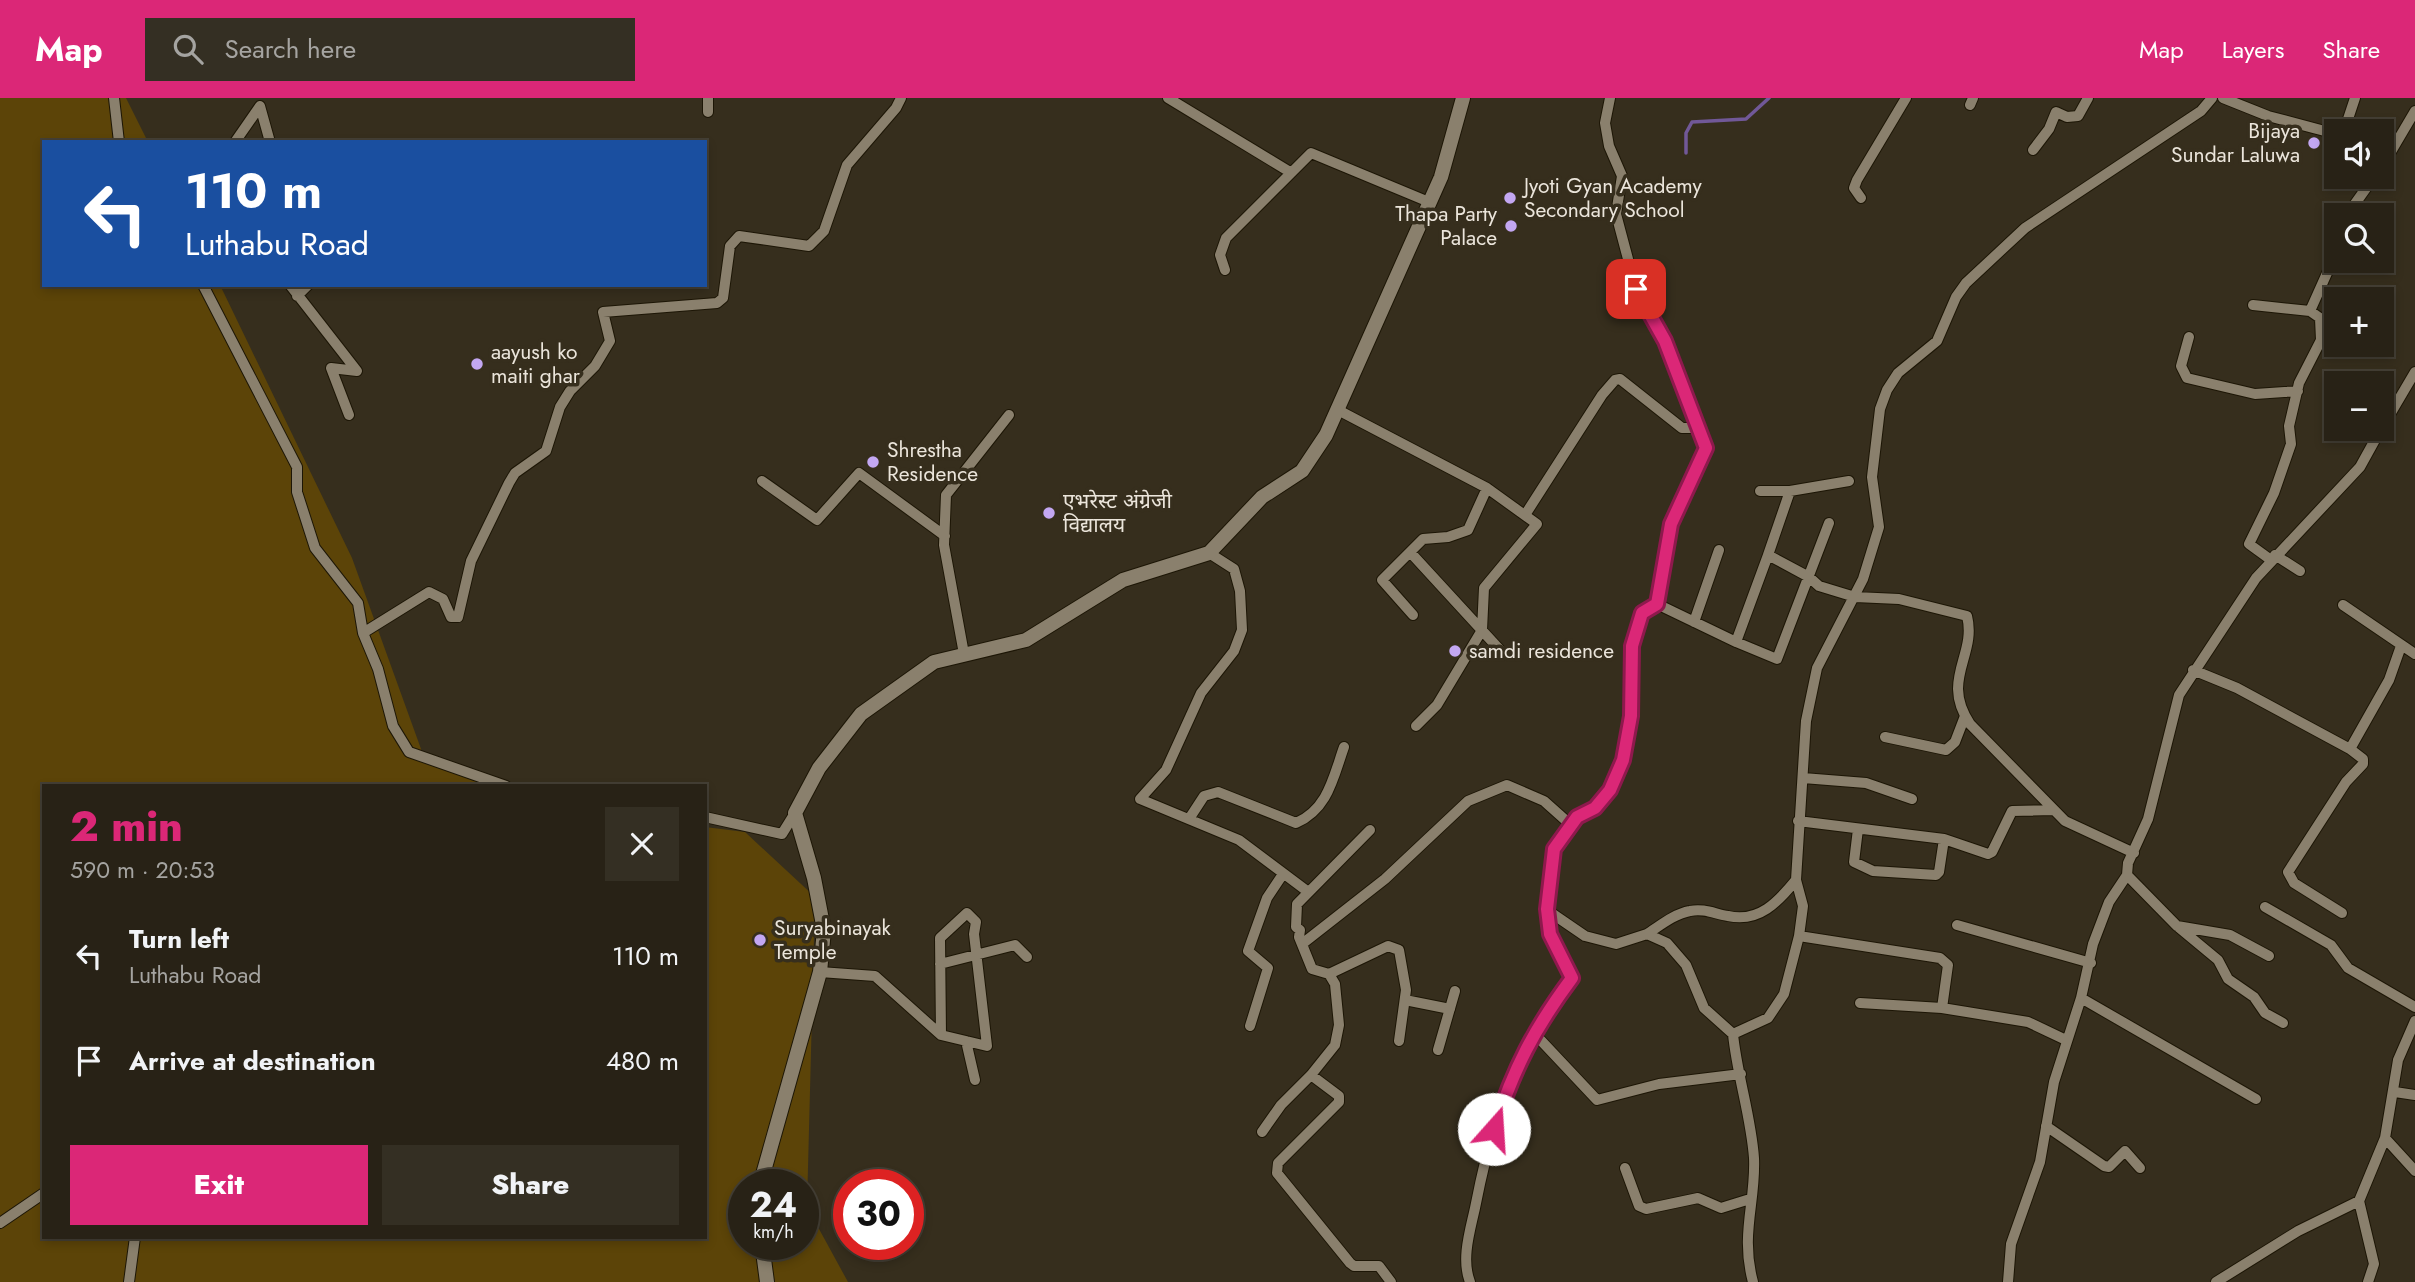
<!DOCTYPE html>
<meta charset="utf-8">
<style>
body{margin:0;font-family:Jost,"Noto Sans Devanagari",sans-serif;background:#342f23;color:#f1f3f6;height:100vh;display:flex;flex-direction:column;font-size:26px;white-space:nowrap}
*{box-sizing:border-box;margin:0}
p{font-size:23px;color:#a5a4a1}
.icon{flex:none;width:38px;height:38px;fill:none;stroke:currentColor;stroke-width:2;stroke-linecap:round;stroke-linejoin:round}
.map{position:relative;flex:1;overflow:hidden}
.sheet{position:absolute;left:42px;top:686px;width:665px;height:455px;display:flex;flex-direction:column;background:#282216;border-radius:0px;box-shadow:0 4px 10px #0003,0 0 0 2px #443f35}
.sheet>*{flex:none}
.banner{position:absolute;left:42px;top:42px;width:665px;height:147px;border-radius:0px;box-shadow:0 4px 10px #0003,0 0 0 2px #443f35;background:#1a4fa0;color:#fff;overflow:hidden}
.controls{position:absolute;left:2324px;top:21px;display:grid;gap:14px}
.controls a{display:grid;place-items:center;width:70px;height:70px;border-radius:0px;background:#282216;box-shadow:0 4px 10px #0003,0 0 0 2px #443f35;font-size:35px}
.speed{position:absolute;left:728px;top:1071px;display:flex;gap:14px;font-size:35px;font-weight:700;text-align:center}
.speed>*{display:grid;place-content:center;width:91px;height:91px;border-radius:50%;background:#282216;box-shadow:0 4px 10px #0003,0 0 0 2px #443f35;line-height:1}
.speed small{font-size:18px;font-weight:400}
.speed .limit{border:10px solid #d22;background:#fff;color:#111}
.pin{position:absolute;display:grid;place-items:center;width:60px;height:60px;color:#fff;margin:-30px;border-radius:14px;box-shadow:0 4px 10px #0006}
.me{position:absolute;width:77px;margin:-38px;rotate:19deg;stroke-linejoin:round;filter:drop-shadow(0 0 5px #0008)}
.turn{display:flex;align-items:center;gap:24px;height:147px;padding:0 28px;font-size:32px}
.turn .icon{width:91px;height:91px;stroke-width:2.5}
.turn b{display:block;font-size:49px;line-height:60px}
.round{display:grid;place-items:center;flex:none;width:74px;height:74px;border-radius:0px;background:#342f23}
.summary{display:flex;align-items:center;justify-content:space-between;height:119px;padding:0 28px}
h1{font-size:42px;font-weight:800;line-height:52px;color:#db2777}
.primary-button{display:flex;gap:14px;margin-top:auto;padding:14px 28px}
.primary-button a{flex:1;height:80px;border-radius:0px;background:#db2777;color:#fff;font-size:28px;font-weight:800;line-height:80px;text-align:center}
.primary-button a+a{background:#342f23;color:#f1f3f6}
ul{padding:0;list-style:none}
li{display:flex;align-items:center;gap:21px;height:105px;padding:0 28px}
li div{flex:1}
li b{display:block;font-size:26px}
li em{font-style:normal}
header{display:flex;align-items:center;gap:42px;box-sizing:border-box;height:98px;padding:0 35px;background:#db2777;color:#fff}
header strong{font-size:33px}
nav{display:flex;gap:38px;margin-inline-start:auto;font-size:24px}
.search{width:490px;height:63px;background:#342f23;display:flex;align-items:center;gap:18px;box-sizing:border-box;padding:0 24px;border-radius:0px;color:#a5a4a1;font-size:26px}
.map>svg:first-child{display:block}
.green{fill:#5c4408;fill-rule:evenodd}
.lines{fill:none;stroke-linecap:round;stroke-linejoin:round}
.stream{stroke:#715898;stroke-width:3.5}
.street-casing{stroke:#1d1606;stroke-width:12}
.secondary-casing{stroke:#1d1606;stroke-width:16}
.street{stroke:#8a806d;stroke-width:10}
.secondary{stroke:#8a806d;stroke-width:14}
.route-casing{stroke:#8e194d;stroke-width:18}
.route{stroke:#db2777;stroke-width:12}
.poi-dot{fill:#c3a7f2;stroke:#362e1d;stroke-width:2.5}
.labels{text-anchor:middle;stroke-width:7;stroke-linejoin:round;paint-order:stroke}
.poi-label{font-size:21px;fill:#ebe5db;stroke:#362e1d;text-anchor:start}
</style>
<header>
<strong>Map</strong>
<div class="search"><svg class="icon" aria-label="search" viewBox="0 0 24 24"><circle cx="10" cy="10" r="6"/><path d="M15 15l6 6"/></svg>Search here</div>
<nav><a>Map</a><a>Layers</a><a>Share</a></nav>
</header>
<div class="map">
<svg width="2415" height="1184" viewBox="0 0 2415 1184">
<rect width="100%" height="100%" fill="#362e1d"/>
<!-- green -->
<path class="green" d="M0,0H126L148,44H44V187H220L352,460L425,662L493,688H44V1139H705V729L745,734L815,799L807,1109L848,1184H0ZM744,1087H803V1146H744Z"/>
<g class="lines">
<!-- stream -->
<path class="stream" d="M1686,55V35L1692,24L1746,21L1769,0"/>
<!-- street casing -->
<g class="street-casing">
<path id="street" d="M114,0L119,44
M1168,0L1290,74
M2223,0L2268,18L2336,36
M1970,7L1973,0
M708,14V0
M2344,33L2355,0
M235,44L260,8L270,44
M2033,52L2049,31L2056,14L2067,19L2078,18L2088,0
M2382,69L2415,13
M1861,100L1854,90L1857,82L1906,0
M2347,117L2374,79
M1225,172L1220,157L1226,140L1311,55L1429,104
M203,187L297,369V394L315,450L358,505L363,535L378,571L393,628L409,654L506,688
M290,187L357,273L331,270L349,317
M297,198L308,187
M2253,207L2310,213L2320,220L2321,242L2299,285L2289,328L2291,346L2274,395L2249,446L2271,462
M2310,213L2336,155
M2189,239L2181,268L2187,280L2255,296L2298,293
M1336,311L1487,390L1537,426L1484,490L1482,532L1437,607L1416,628
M2382,330L2415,274
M762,383L817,422L859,375L945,438
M1760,393H1790L1849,383
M1525,417L1602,297L1615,282L1620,281L1682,330H1698
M1410,454L1500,552
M1209,455L1234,471L1240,493L1242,532L1234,553L1201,595L1166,672L1140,701L1239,742L1307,793
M1768,457L1790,393
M2275,457L2300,473
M1657,506L1736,544L1768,457L1809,479L1819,488L1855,499L1899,501L1967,518C1977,558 1940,581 1970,626L2065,723L2134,755
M2343,507L2415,556
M1413,517L1382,482L1423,441L1448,439L1468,432L1487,390
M1694,524L1719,452
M363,535L429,494L443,501L451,519H458L471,463L509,385L515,375L546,353L560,309L570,293L595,268L610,243L603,214L717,205L723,200L730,148L739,138L809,148L824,133L847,67L896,10L901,0
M1736,544L1777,561L1829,425
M964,556L944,447L946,397L1009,317
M2193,572L2237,590L2350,651L2363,661V666L2346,684L2288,774L2294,785L2342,815
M1885,639L1946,652L1955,644L1965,618
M2350,651L2389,582L2401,548
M1803,680L1866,685L1912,701
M705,719L782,736L795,715
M1189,721L1204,698L1218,694L1296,725C1328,711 1333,680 1344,649
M1798,723L1944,741L1988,756L1992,754L2012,713L2054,712
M1858,731L1854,764L1873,773L1936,777L1939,774L1944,741
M2127,777L2177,828L2230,837L2269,858
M2265,809L2331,847L2348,870L2415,909
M1547,812L1585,838L1616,846L1647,836L1667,845L1686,867L1704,910L1733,936
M1957,827L2091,865
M2177,828L2218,862L2228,881L2254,899L2265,915L2283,925
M1647,836C1661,827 1674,816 1690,813C1704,810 1715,816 1728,818C1759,825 1778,804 1796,782
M1799,838L1940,860L1948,867L1942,910L2028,924L2066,942
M1302,846L1385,781L1468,703L1507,687L1544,703L1572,728
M940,866L1015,847L1027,859
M820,874L875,878L941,937L987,948L974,836L976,824L967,815L940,840L941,937
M1329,876L1388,848L1399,852L1406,892L1399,943
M2081,900L2256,1001
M1405,902L1450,911
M1860,905L1942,910
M1250,928L1268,870L1248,853L1267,800L1283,776
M1533,934L1597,1002L1659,986L1741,976
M966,943L975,982
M1438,952L1455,893
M1311,977L1339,998V1004L1278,1065L1277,1075L1350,1165L1354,1168H1379L1391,1184
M2395,994L2415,997
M2046,1028L2104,1068L2109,1069L2125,1053L2140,1070
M1262,1034L1281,1007L1311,977L1335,947L1339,927L1335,886L1329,876L1312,871L1299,839L1300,832L1296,829L1297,806L1370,732
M2385,1040L2415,1073
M1625,1070L1639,1108L1646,1111L1698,1100L1721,1110L1750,1101
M2359,1103L2374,1166L2368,1184
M0,1125L44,1095
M129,1184L135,1139
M1470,1184C1461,1161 1470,1133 1475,1110C1487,1049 1503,987 1534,932C1545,914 1559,897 1572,880L1550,836L1547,812L1554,751L1562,736L1577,718L1595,710L1610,692L1623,662L1631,618L1632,549L1642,515L1657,506L1671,426L1706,350L1665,243L1636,191L1616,116L1622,78L1609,48L1605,25L1610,0
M1753,1184C1740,1136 1756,1104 1754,1060C1751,1018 1737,977 1733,936L1768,920L1784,896L1799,838L1803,808L1796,782L1806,623L1817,570L1863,481L1879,429L1872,379L1880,311L1887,292L1898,275L1937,243L1956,199L1966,185L2025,130L2201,13L2212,0
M2008,1184L2011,1146L2040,1064L2054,984L2081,900L2093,846L2109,804L2127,777L2128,765L2148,721L2179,597L2256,480L2360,369L2381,331
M2216,1184L2298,1133L2359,1103L2385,1040L2398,962L2415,923"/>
</g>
<!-- secondary casing -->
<g class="secondary-casing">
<path id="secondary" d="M760,1087L820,874L824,832L814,780L795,715L819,670L861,616L934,564L1026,542L1123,482L1209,455L1262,399L1302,373L1326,337L1441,79L1463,0
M762,1146L767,1184"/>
</g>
<!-- street -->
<use href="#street" class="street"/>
<!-- secondary -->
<use href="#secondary" class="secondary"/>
</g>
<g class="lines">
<!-- route casing -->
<g class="route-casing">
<path id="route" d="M1494,1031C1514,970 1534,931 1572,880L1550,836L1547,811L1554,751L1577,719L1595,710L1610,692L1623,662L1631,618L1632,548L1642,515L1657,506L1671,426L1706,350L1665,243L1636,191"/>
</g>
<!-- route -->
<use href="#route" class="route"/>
</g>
<!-- markers -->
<g class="poi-dot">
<circle cx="2314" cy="45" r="7"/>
<circle cx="1510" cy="100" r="7"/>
<circle cx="1511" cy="128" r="7"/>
<circle cx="477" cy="266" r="7"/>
<circle cx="873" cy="364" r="7"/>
<circle cx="1049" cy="415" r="7"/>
<circle cx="1455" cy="553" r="7"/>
<circle cx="760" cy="842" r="7"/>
</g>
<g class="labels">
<!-- poi labels -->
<g class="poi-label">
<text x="2300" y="40" text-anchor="end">Bijaya<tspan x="2300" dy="24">Sundar Laluwa</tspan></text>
<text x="1524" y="95">Jyoti Gyan Academy<tspan x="1524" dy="24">Secondary School</tspan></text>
<text x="1497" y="123" text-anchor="end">Thapa Party<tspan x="1497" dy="24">Palace</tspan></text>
<text x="491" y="261">aayush ko<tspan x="491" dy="24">maiti ghar</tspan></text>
<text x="887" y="359">Shrestha<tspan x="887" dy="24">Residence</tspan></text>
<text x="1063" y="410">एभरेस्ट अंग्रेजी<tspan x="1063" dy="24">विद्यालय</tspan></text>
<text x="1469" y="560">samdi residence</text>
<text x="774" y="837">Suryabinayak<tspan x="774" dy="24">Temple</tspan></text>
</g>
</g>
</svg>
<div class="controls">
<a><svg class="icon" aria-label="sound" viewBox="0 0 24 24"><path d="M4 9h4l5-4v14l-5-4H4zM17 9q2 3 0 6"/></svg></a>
<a><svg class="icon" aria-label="search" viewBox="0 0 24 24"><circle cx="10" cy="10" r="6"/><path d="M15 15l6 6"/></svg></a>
<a>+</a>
<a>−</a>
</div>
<div class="speed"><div>24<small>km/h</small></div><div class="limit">30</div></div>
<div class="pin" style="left:1636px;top:191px;background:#d93025"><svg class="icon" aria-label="arrive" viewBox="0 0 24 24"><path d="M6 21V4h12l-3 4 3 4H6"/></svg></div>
<svg class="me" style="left:1494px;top:1031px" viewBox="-20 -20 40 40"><circle r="19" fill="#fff"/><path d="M0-13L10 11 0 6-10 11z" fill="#db2777"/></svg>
<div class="banner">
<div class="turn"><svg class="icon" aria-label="left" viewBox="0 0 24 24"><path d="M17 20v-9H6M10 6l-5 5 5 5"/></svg><div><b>110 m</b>Luthabu Road</div></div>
</div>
<section class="sheet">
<div class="summary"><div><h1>2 min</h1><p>590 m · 20:53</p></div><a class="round"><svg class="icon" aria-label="close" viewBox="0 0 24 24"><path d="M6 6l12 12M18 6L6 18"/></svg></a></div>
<ul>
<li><svg class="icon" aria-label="left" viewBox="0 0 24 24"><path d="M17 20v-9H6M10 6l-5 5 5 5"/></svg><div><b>Turn left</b><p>Luthabu Road</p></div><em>110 m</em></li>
<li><svg class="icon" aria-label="arrive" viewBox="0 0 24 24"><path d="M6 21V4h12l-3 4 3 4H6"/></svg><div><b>Arrive at destination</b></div><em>480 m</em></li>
</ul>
<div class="primary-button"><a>Exit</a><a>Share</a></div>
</section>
</div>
